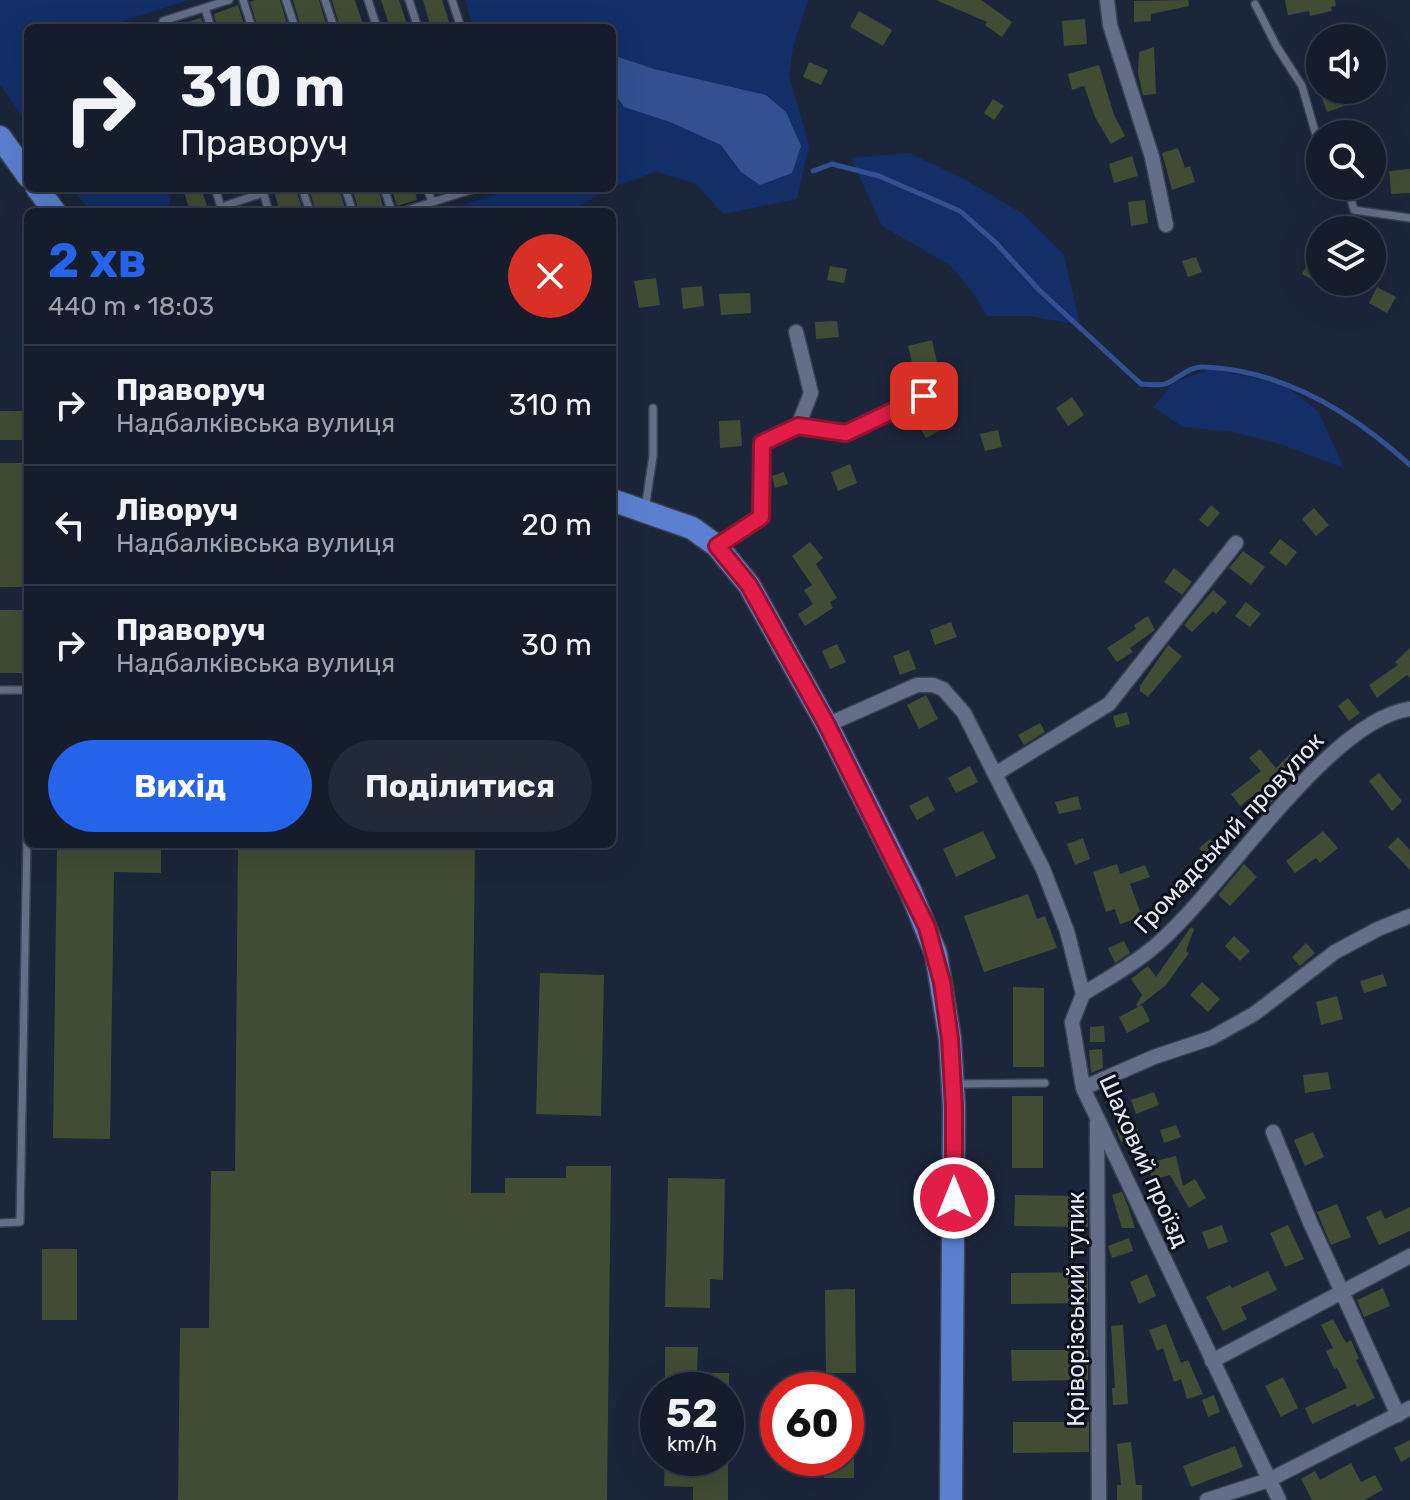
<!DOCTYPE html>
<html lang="uk">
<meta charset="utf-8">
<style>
body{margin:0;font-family:Rubik,sans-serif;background:#222938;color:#f1f3f6;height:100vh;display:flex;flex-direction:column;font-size:30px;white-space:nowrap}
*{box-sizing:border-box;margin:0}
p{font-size:26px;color:#9da1a9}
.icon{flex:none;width:44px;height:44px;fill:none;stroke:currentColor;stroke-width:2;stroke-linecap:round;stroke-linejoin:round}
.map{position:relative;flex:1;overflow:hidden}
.side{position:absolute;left:24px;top:208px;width:592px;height:640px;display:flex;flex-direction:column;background:#151c2c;border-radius:12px;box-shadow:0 8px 32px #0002,0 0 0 2px #343a48}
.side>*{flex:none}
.hud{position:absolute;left:24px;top:24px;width:592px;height:168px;border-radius:12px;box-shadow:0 8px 32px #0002,0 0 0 2px #343a48;background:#151c2c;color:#f1f3f6;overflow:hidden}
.fabs{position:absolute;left:1306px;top:24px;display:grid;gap:16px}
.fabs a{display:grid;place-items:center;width:80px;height:80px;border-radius:50%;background:#151c2c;box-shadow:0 8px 32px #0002,0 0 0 2px #343a48;font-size:40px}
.speed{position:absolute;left:640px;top:1372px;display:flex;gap:16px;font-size:40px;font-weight:700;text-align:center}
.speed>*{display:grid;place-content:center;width:104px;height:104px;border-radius:50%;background:#151c2c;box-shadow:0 8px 32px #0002,0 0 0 2px #343a48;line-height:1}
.speed small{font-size:20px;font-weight:400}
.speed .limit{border:12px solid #d22;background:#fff;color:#111}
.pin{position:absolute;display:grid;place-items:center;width:68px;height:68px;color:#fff;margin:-34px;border-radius:16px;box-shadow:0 4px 12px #0006}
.me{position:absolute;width:88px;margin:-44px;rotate:0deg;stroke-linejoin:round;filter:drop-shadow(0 0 6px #0008)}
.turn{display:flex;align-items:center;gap:28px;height:168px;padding:0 24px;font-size:36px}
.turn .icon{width:104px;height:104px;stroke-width:2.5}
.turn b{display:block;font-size:56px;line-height:68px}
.round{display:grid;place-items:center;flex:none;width:84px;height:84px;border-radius:42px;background:#222938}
.headline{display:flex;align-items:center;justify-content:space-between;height:136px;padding:0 24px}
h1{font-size:48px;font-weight:700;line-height:60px;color:#2563eb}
.button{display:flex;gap:16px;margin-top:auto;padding:16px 24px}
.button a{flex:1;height:92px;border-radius:48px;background:#2563eb;color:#fff;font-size:32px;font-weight:700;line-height:92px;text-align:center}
.button a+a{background:#222938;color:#f1f3f6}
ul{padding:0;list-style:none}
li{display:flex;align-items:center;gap:24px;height:120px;padding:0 24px;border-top:2px solid #343a48}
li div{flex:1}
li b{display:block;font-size:30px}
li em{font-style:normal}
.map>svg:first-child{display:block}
.green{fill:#142e68}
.water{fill:#335190}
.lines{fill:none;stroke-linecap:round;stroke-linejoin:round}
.stream{stroke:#335190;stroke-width:5}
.building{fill:#424c34}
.lane-casing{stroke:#3b4254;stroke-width:10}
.street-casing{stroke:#3b4254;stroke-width:17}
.primary-casing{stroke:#3b4254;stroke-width:25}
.lane{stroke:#636f88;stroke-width:7}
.street{stroke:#636f88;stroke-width:14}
.primary{stroke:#5b80cf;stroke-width:22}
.route-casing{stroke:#92132f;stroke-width:20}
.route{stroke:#e11d48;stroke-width:14}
.labels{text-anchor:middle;stroke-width:6;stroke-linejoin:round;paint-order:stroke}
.street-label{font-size:24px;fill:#e1e8f6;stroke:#0b0f18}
</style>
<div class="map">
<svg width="1410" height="1500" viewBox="0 0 1410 1500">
<rect width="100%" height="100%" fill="#1c263b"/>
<!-- green -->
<path class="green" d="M0,0H189L117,23L118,28H28V125L0,84Z
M465,0H808L793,48L789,75L809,146L797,199L723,214L695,183L656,172L612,187V28H473Z
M909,153L964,179L1022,213L1064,255L1080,325L1029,316H987L974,294L950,265L882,226L851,158Z
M70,188H168L171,200L166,212H92Z
M516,188H610L571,212H440Z
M1210,369L1283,384L1318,411L1344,468L1277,443L1234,432L1183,427L1153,407L1173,383Z"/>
<!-- water -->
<path class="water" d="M612,55L654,69L766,95L786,112L801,146L792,173L760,185L741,172L721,145L670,122L624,107L612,90Z"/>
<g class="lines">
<!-- stream -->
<path class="stream" d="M813,171L832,164L879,176L960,211L995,242L1039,290L1141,384C1149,384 1159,386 1165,384C1178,379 1189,366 1204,367C1283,370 1353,413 1410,465"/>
</g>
<!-- building -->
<path class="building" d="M255,0H280L288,28H258L250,2Z
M293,0H319L327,28H301Z
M332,0H355L364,28H340Z
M381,0H399L408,28H390Z
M423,0H442L451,28H431Z
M936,0H981L1012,22L1002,37L985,25L987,22Z
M1188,0L1189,6L1151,14V21L1134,22V1Z
M1285,0H1335L1336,6L1331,7L1332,11L1310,16L1309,11L1288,15Z
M238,5L245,28H217L214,14Z
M859,11L892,30L883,46L850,27Z
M201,18L204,28H177V25Z
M1085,19L1087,44L1064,46L1062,21Z
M1154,47L1156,94L1143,95L1138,73L1139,52Z
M809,62L828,70L821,85L803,77Z
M1099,65L1114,115L1125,136L1111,144L1095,117L1084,86L1072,90L1068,74Z
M1319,90H1338L1344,106L1327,112Z
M993,99L1004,106L994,120L984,113Z
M1178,148L1185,168L1190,166L1195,182L1172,190L1162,153Z
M1132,156L1138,176L1114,183L1109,164Z
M1410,169V193L1391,194L1389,171Z
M183,188H201L209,212H190Z
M273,188H296L303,212H280Z
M309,188H339L346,212H316Z
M352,188H378L384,210L359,212Z
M391,188H414L417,200L397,206Z
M1145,200L1148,223L1131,226L1128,202Z
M1320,242V284L1302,274Z
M1196,257L1202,272L1188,277L1182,261Z
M830,266L847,269L844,283L827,280Z
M656,278L660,305L639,308L634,281Z
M702,286L704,306L683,309L681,288Z
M1377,287L1396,297L1387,313L1369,303Z
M750,293L751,313L721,315L719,294Z
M837,321L839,337L816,339L815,322Z
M932,340L937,362L913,367L908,346Z
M1072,397L1084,415L1068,426L1056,408Z
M935,409L946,427L926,438L915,420Z
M0,411H28V440H0Z
M740,420L742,446L720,448L719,421Z
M998,430L1002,447L985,451L980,434Z
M0,463H28V587H0Z
M850,464L857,483L838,491L831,472Z
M784,472L788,484L775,488L772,476Z
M1211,505L1220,513L1208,527L1199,520Z
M1314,508L1329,525L1316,536L1302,519Z
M1280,539L1297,552L1286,566L1269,553Z
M810,542L823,558L816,564L837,598L830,602L833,608L805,626L798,614L813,604L804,590L812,585L792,556Z
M1243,551L1265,567L1251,585L1229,568Z
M1174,568L1192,582L1182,595L1164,582Z
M1213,590L1227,602L1216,614L1213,611L1192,632L1184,625Z
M1246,602L1261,614L1250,627L1235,616Z
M0,610H28V673H0Z
M1148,616L1155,630L1130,648L1133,652L1117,662L1107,648L1136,629L1134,625Z
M951,622L957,637L935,645L930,630Z
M837,644L846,662L830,669L822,651Z
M1168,645L1182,656L1148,697L1140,691V686Z
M1410,648V678L1407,675L1377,698L1369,685L1398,665L1395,662Z
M909,650L916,669L900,675L893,656Z
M926,695L938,719L919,729L907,705Z
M1348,698L1360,713L1349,721L1338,706Z
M1127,712L1130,724L1116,728L1113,716Z
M1040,723L1045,732L1024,745L1018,735Z
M1260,749L1276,768L1290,754L1302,768L1282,786L1284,788L1270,804L1258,792L1240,806L1231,794L1261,771L1249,758Z
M970,766L978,782L956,793L948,778Z
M1379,773L1402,801L1392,811L1369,781Z
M928,796L935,810L917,820L909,806Z
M1078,796L1081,809L1059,814L1055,802Z
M983,831L996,858L956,877L943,849Z
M1323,831L1338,848L1320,863L1316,858L1295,873L1286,861Z
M1398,837L1410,850V870L1388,847Z
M1083,838L1090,859L1075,865L1067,844Z
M1210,839L1223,855L1211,864L1199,848Z
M57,844H161V873L114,872L110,1139L53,1138Z
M238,844H475L471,1193H505V1178H566V1166H611L607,1500H178L180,1328H209L211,1171H235Z
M1117,864L1120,874L1145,865L1150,877L1130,884L1142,917L1120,924L1115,909L1106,912L1093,872Z
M1244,864L1257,877L1230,906L1218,895Z
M1028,894L1037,919L1045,916L1057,948L984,972L964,916Z
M1191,927L1194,929L1186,951L1189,953L1166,985L1138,1007L1136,1005L1142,995L1131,979L1148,966L1156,977Z
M1234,936L1250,951L1240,961L1225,946Z
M1124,941L1130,953L1115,963L1108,948Z
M1306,943L1315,953L1300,966L1292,957Z
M540,973L604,975L601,1116L536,1114Z
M1383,974L1387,986L1364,993L1360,981Z
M1202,982L1220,999L1208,1012L1190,995Z
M1013,987L1044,988V1067H1013Z
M1337,996L1343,1019L1321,1025L1316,1002Z
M1142,1005L1150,1021L1127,1033L1119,1017Z
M1104,1026L1105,1042H1090V1027Z
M1102,1049L1103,1068L1091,1073L1089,1050Z
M1328,1072L1331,1089L1305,1093L1303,1075Z
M1154,1092L1159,1105L1136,1114L1131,1100Z
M1012,1096H1043V1168H1012Z
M1135,1122L1140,1135L1121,1142L1116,1130Z
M1176,1125L1181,1137L1164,1143L1160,1130Z
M1313,1132L1324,1157L1305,1166L1294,1140Z
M1176,1156L1183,1186L1195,1179L1206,1198L1189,1208L1170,1175L1152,1180L1148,1163Z
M668,1178L725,1179L723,1280L710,1279V1308L665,1307Z
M1122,1192L1128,1206L1135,1228H1122L1112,1195Z
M1015,1195L1087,1196L1088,1227L1014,1226Z
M1337,1204L1351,1237L1331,1245L1317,1212Z
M1410,1207V1231L1379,1245L1366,1217L1381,1210L1385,1219Z
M1222,1225L1228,1242L1208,1249L1202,1232Z
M1288,1225L1304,1259L1285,1267L1270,1233Z
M1129,1238L1133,1251L1112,1258L1108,1246Z
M42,1249H77V1320H42Z
M1268,1271L1277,1290L1241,1307L1247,1319L1223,1331L1206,1297L1230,1285L1232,1288Z
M1088,1272V1303L1011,1304V1273Z
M1147,1274L1156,1296L1139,1304L1130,1282Z
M1383,1288L1390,1306L1364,1317L1357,1300Z
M855,1289L856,1373H826L825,1290Z
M1333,1319L1346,1343L1351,1340L1359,1359L1356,1360L1375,1398L1357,1407L1355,1404L1312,1424L1305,1408L1347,1388L1337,1368L1334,1369L1326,1351L1333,1348L1321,1325Z
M1166,1324L1181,1363L1188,1360L1203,1394L1187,1399L1181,1379L1174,1382L1163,1348L1157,1351L1149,1330Z
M1123,1325L1128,1404L1113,1405L1112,1388H1115L1111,1326Z
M665,1347H698L697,1373H729V1390H665Z
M1011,1350H1088V1380L1012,1381Z
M1283,1377L1298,1408L1281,1417L1265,1386Z
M1214,1395L1220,1412L1208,1417L1202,1400Z
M1013,1422H1089V1452L1013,1453Z
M1410,1440V1457L1401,1462L1394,1448Z
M1131,1442L1136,1485H1142V1500H1117V1485H1121L1117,1444Z
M1235,1446L1243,1467L1191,1487L1183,1466Z
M665,1458H728V1500H693V1487L664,1486Z
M824,1458H854V1478H824Z
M1351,1463L1361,1482L1375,1475L1383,1490L1364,1500H1312L1301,1479L1315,1471L1320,1480Z"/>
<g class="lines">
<!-- lane casing -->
<g class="lane-casing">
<path id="lane" d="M243,0L252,28
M286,0L295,28
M325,0L334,28
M368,0L377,28
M409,0L418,28
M452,0L461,28
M1255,4L1277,47L1302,86L1320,149
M205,8L211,28
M165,28L163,21L229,0
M1347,186L1354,210L1410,218
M215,188L221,207L263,193
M262,188L269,212
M302,188L310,212
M345,188L353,212
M384,188L392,212
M427,188L432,202
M401,212L477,188
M645,509L653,456V408
M0,690H28
M955,1084L1045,1083
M0,1223L20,1222L28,782"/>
</g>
<!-- street casing -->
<g class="street-casing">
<path id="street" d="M1107,0L1110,25L1152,157L1166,225
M798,426L846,433L924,396
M717,546L761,517L762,443L798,426L811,393L796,332
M827,725L917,685H933L943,689L964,713L1043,869L1067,931L1083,994L1072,1022L1083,1088L1279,1500
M997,773L1109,704L1236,543
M1083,994C1105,980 1129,967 1149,951C1220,895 1326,720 1410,709
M1083,1088L1154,1057L1211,1038L1254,1014L1335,952L1378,929L1410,916
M1097,1123L1099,1500
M1273,1132L1310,1222L1398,1415
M1212,1361L1410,1256
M1207,1500L1269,1480L1410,1408"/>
</g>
<!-- primary casing -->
<g class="primary-casing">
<path id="primary" d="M0,137L28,176
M37,188L55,212
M612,500L692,528L717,546L749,585L827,725L911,892L936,954L950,1039L954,1107L951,1500"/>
</g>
<!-- lane -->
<use href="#lane" class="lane"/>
<!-- street -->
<use href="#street" class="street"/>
<!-- primary -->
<use href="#primary" class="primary"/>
</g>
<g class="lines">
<!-- route casing -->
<g class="route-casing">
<path id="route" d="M924,396L846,433L798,426L762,443L761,517L717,546L749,585L827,725L927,927L942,982L950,1039L954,1107V1198"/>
</g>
<!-- route -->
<use href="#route" class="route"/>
</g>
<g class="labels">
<!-- street labels -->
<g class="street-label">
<text transform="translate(1229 833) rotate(-47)" y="8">Громадський провулок</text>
<text transform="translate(1144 1161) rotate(66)" y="8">Шаховий проїзд</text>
<text transform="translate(1076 1309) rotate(-90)" y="8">Кріворізський тупик</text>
</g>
</g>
</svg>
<div class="fabs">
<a><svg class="icon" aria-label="sound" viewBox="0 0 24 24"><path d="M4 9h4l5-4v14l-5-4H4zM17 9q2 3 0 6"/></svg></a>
<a><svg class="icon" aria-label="search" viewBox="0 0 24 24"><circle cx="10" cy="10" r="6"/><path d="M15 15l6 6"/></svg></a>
<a><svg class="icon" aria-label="layers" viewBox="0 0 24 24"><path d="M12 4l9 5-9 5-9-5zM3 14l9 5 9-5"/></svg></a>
</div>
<div class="speed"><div>52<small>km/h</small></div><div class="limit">60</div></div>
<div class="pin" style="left:924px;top:396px;background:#d93025"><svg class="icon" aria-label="arrive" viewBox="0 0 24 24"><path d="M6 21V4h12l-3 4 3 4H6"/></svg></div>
<svg class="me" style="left:954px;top:1198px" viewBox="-20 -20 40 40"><circle r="17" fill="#e11d48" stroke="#fff" stroke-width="3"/><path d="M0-11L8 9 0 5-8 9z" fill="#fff"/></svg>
<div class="hud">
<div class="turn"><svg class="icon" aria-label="right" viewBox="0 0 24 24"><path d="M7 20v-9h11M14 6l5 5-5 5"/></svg><div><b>310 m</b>Праворуч</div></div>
</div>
<section class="side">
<div class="headline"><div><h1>2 хв</h1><p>440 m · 18:03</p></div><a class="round" style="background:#d93025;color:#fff"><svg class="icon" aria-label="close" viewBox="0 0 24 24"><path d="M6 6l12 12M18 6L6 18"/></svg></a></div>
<ul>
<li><svg class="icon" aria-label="right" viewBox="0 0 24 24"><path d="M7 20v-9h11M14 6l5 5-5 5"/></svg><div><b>Праворуч</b><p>Надбалківська вулиця</p></div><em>310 m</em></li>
<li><svg class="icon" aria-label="left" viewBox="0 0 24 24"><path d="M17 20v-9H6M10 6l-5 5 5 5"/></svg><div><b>Ліворуч</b><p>Надбалківська вулиця</p></div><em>20 m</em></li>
<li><svg class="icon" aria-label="right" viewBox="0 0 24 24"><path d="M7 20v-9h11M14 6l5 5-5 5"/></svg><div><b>Праворуч</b><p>Надбалківська вулиця</p></div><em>30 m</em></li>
</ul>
<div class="button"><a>Вихід</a><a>Поділитися</a></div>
</section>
</div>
